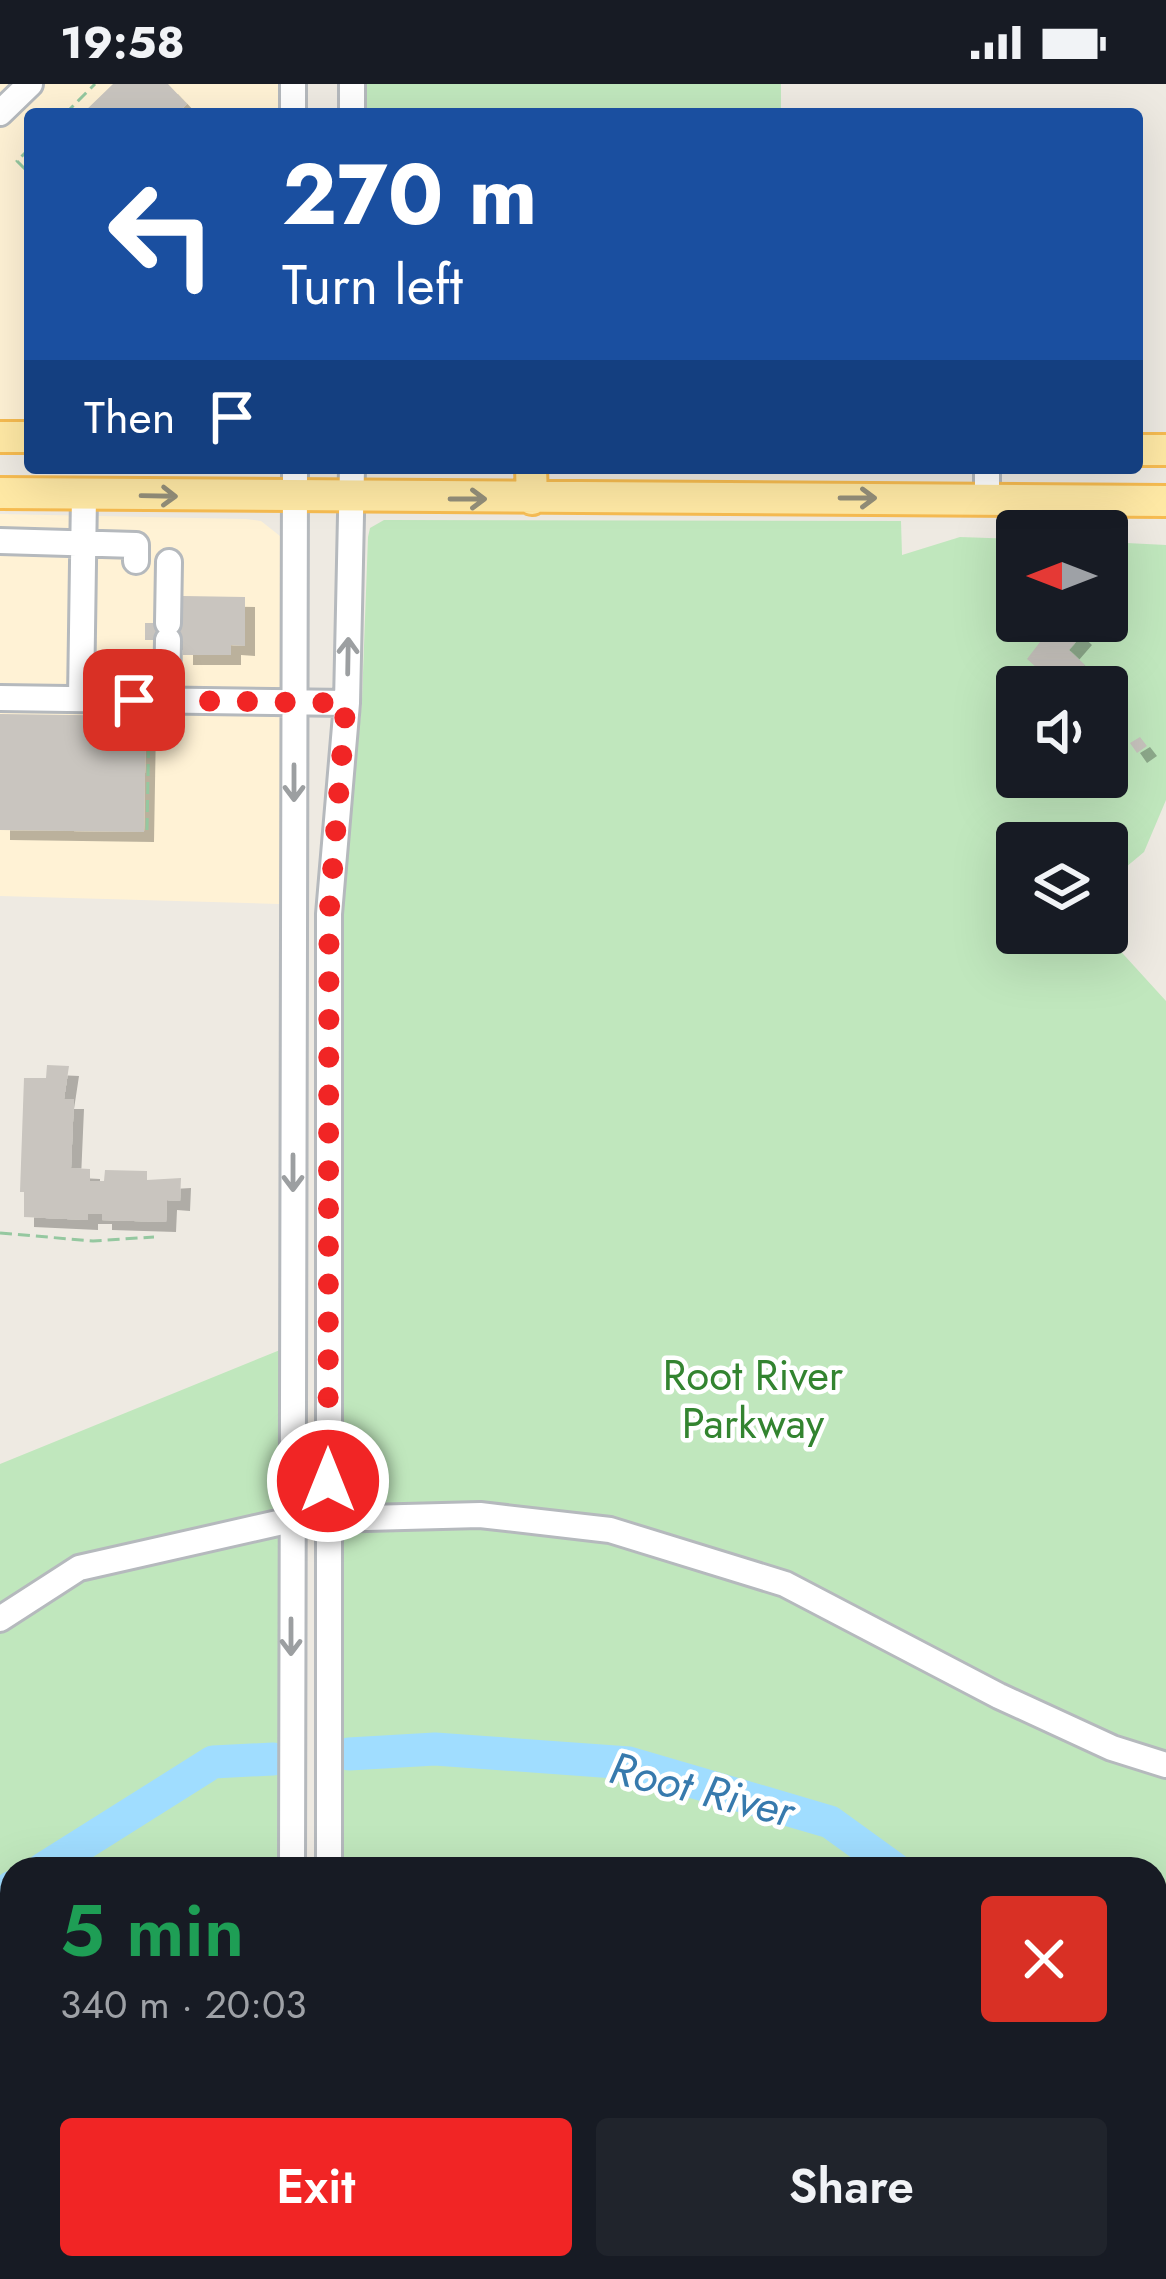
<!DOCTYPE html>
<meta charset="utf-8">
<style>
body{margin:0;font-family:Jost,sans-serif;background:#20242c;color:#f1f3f6;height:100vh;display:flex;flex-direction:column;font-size:45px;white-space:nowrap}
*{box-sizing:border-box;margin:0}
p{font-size:39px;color:#9ea1a6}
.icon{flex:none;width:66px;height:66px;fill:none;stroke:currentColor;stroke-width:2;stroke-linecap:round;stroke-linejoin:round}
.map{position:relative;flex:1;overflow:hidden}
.drawer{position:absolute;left:0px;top:1773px;width:1167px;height:423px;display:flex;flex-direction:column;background:#171b24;border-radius:36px 36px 0 0;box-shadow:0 12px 48px #0002}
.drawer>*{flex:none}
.guide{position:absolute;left:24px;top:24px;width:1119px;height:366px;border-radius:12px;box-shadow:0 12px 48px #0002;background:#1a4fa0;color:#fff;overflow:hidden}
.needle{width:78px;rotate:270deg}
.controls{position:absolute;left:996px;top:426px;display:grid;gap:24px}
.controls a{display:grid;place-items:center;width:132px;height:132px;border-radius:12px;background:#171b24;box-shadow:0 12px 48px #0002;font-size:60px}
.pin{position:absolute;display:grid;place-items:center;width:102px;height:102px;color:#fff;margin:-51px;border-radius:24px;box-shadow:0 6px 18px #0006}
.me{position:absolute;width:132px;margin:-66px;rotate:0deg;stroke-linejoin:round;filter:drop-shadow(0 0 9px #0008)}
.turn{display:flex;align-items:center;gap:42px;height:252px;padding:0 60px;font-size:54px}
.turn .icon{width:156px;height:156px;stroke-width:2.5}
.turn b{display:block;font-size:84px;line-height:102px}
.then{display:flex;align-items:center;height:114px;padding:0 60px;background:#0003;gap:24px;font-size:45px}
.round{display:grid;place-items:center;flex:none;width:126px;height:126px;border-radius:12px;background:#20242c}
.headline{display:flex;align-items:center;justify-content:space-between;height:204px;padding:0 60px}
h1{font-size:72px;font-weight:600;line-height:90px;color:#1e9e55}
.action{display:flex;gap:24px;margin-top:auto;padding:24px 60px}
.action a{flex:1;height:138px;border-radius:12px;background:#f12525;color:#fff;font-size:48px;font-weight:600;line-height:138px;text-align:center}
.action a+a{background:#20242c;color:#f1f3f6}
.status{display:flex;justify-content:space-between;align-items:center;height:84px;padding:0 60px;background:#171b24;direction:ltr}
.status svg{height:33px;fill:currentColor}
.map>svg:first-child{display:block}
.commercial{fill:#fff2d5}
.green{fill:#c0e7bd;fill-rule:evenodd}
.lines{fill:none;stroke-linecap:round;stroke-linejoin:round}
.river{stroke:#a0ddff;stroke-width:33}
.building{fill:#c9c5bf;filter:url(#shadow)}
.minor-casing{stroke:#b5b9bd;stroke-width:30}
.major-casing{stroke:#f7bc51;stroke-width:36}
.path{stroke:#95c8a0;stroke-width:3;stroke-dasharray:12 6;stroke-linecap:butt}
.minor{stroke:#fff;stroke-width:24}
.major{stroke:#ffe9a5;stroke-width:30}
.oneway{stroke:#948f7a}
.oneway2{stroke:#9c9fa1}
.route{stroke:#f12525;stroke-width:21;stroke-dasharray:0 37.8}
.labels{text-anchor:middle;stroke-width:9;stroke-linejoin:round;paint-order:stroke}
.park-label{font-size:42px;fill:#338430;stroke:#fff}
.water-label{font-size:45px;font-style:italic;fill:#377aad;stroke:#fff}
</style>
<div class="status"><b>19:58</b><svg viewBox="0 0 49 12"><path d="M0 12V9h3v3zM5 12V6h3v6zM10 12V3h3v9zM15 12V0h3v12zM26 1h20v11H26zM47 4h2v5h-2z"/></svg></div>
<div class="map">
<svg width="1166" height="2195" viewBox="0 0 1166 2195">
<defs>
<filter id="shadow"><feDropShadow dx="10" dy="10" stdDeviation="0" flood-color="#0004"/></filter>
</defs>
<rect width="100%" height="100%" fill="#eeeae2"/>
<!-- commercial -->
<path class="commercial" d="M0,0H280V30H30V339H0Z
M0,430L246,435L261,437L280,452L283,463V657L279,820L0,812Z"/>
<!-- green -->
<path class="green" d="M366,0H781V30H366Z
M384,436L901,437L902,471L960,453L1017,455V537H1107V458L1166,461V716L1144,768L1107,799V759H1017V849H1104L1166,917V2195H612L591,2184H1155V1785H341L342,837L362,616L368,453L370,444ZM1017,603H1107V693H1017Z
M280,1266L281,1785H12V2184H126L114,2195H0V1380Z"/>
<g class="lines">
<!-- river -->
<path class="river" d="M349,1670L435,1665L629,1679L830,1738L895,1785
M43,1785L213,1678L273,1675
M0,1811L12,1803
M1155,1977L1166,1985"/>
</g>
<!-- building -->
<path class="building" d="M113,0H168L187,20L176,30H82Z
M183,512L245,513V562L231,561V571H183V556H145V539H183Z
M1056,537H1067L1082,551L1069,566L1085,581L1065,603H1058L1027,575Z
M0,630L146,632L144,748L0,746Z
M1140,653L1147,662L1137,669L1130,659Z
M47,981L69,982L64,1015H74L71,1084L90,1085V1097H104L105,1086L147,1087V1096L181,1094L180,1117L167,1116L166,1138L102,1136V1130H88V1136L24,1133V1108H20L24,994H46Z"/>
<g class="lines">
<!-- minor casing -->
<g class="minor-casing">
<path id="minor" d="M293,0V30
M352,0V30
M0,29L30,0
M987,414V384
M0,457L136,461V477
M168,539L169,478
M0,614L347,619
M81,615L84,411
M167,617L168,556
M0,1535L79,1484L291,1436L480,1431L610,1446L785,1500L999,1612L1112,1664L1166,1681
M292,1785L295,384
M329,1785V830L347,619L352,384
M293,2184V2195
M330,2195V2184"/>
</g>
<!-- major casing -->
<g class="major-casing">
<path id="major" d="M0,353H30
M1137,366H1166
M531,384L532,415
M0,409L1166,417"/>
</g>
<!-- path -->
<path class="path" d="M65,30L95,0
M28,39L30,41
M30,64L17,77L30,90
M147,746L149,639
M0,1149L93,1157L154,1153
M1105,2184L1133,2195"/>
<!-- minor -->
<use href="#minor" class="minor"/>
<!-- major -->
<use href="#major" class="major"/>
</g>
<!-- one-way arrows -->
<defs><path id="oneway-shaft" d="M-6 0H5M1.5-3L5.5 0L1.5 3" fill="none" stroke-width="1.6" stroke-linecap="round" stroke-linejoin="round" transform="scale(3)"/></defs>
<g class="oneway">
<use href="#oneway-shaft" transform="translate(159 412) rotate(1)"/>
<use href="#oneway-shaft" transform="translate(858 414)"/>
<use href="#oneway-shaft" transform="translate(468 415)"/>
</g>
<g class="oneway2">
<use href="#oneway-shaft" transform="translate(348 572) rotate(-89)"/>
<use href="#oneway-shaft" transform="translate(294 699) rotate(90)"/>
<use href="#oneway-shaft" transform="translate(293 1089) rotate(90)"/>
<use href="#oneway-shaft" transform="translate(291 1553) rotate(90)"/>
</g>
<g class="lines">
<!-- route -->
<path class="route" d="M134,616L346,619L329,830L328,1397"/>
</g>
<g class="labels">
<!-- park labels -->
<g class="park-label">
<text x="753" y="1306">Root River<tspan x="753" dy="48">Parkway</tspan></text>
</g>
<!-- water labels -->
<g class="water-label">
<text transform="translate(702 1705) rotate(14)" y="16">Root River</text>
</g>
</g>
</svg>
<div class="controls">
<a><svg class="needle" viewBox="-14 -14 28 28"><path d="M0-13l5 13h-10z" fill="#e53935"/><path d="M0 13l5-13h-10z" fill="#9ea1a6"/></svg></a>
<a><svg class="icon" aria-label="sound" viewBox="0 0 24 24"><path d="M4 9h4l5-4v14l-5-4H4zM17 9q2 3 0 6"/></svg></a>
<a><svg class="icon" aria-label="layers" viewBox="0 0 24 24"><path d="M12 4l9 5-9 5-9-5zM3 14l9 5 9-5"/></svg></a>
</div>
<div class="pin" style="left:134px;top:616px;background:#d93025"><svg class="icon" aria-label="arrive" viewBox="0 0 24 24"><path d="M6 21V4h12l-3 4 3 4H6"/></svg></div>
<svg class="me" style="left:328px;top:1397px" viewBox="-20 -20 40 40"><circle r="17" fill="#f12525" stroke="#fff" stroke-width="3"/><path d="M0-11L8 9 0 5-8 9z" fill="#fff"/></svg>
<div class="guide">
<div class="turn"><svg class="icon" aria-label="left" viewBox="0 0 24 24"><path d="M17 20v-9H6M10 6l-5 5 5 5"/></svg><div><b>270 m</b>Turn left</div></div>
<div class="then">Then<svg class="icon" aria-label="arrive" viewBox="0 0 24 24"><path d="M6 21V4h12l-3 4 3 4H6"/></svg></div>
</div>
<section class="drawer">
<div class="headline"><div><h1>5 min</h1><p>340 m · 20:03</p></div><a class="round" style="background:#d93025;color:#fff"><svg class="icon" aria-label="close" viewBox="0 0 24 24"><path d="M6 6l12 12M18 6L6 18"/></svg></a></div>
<div class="action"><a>Exit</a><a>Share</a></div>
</section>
</div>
